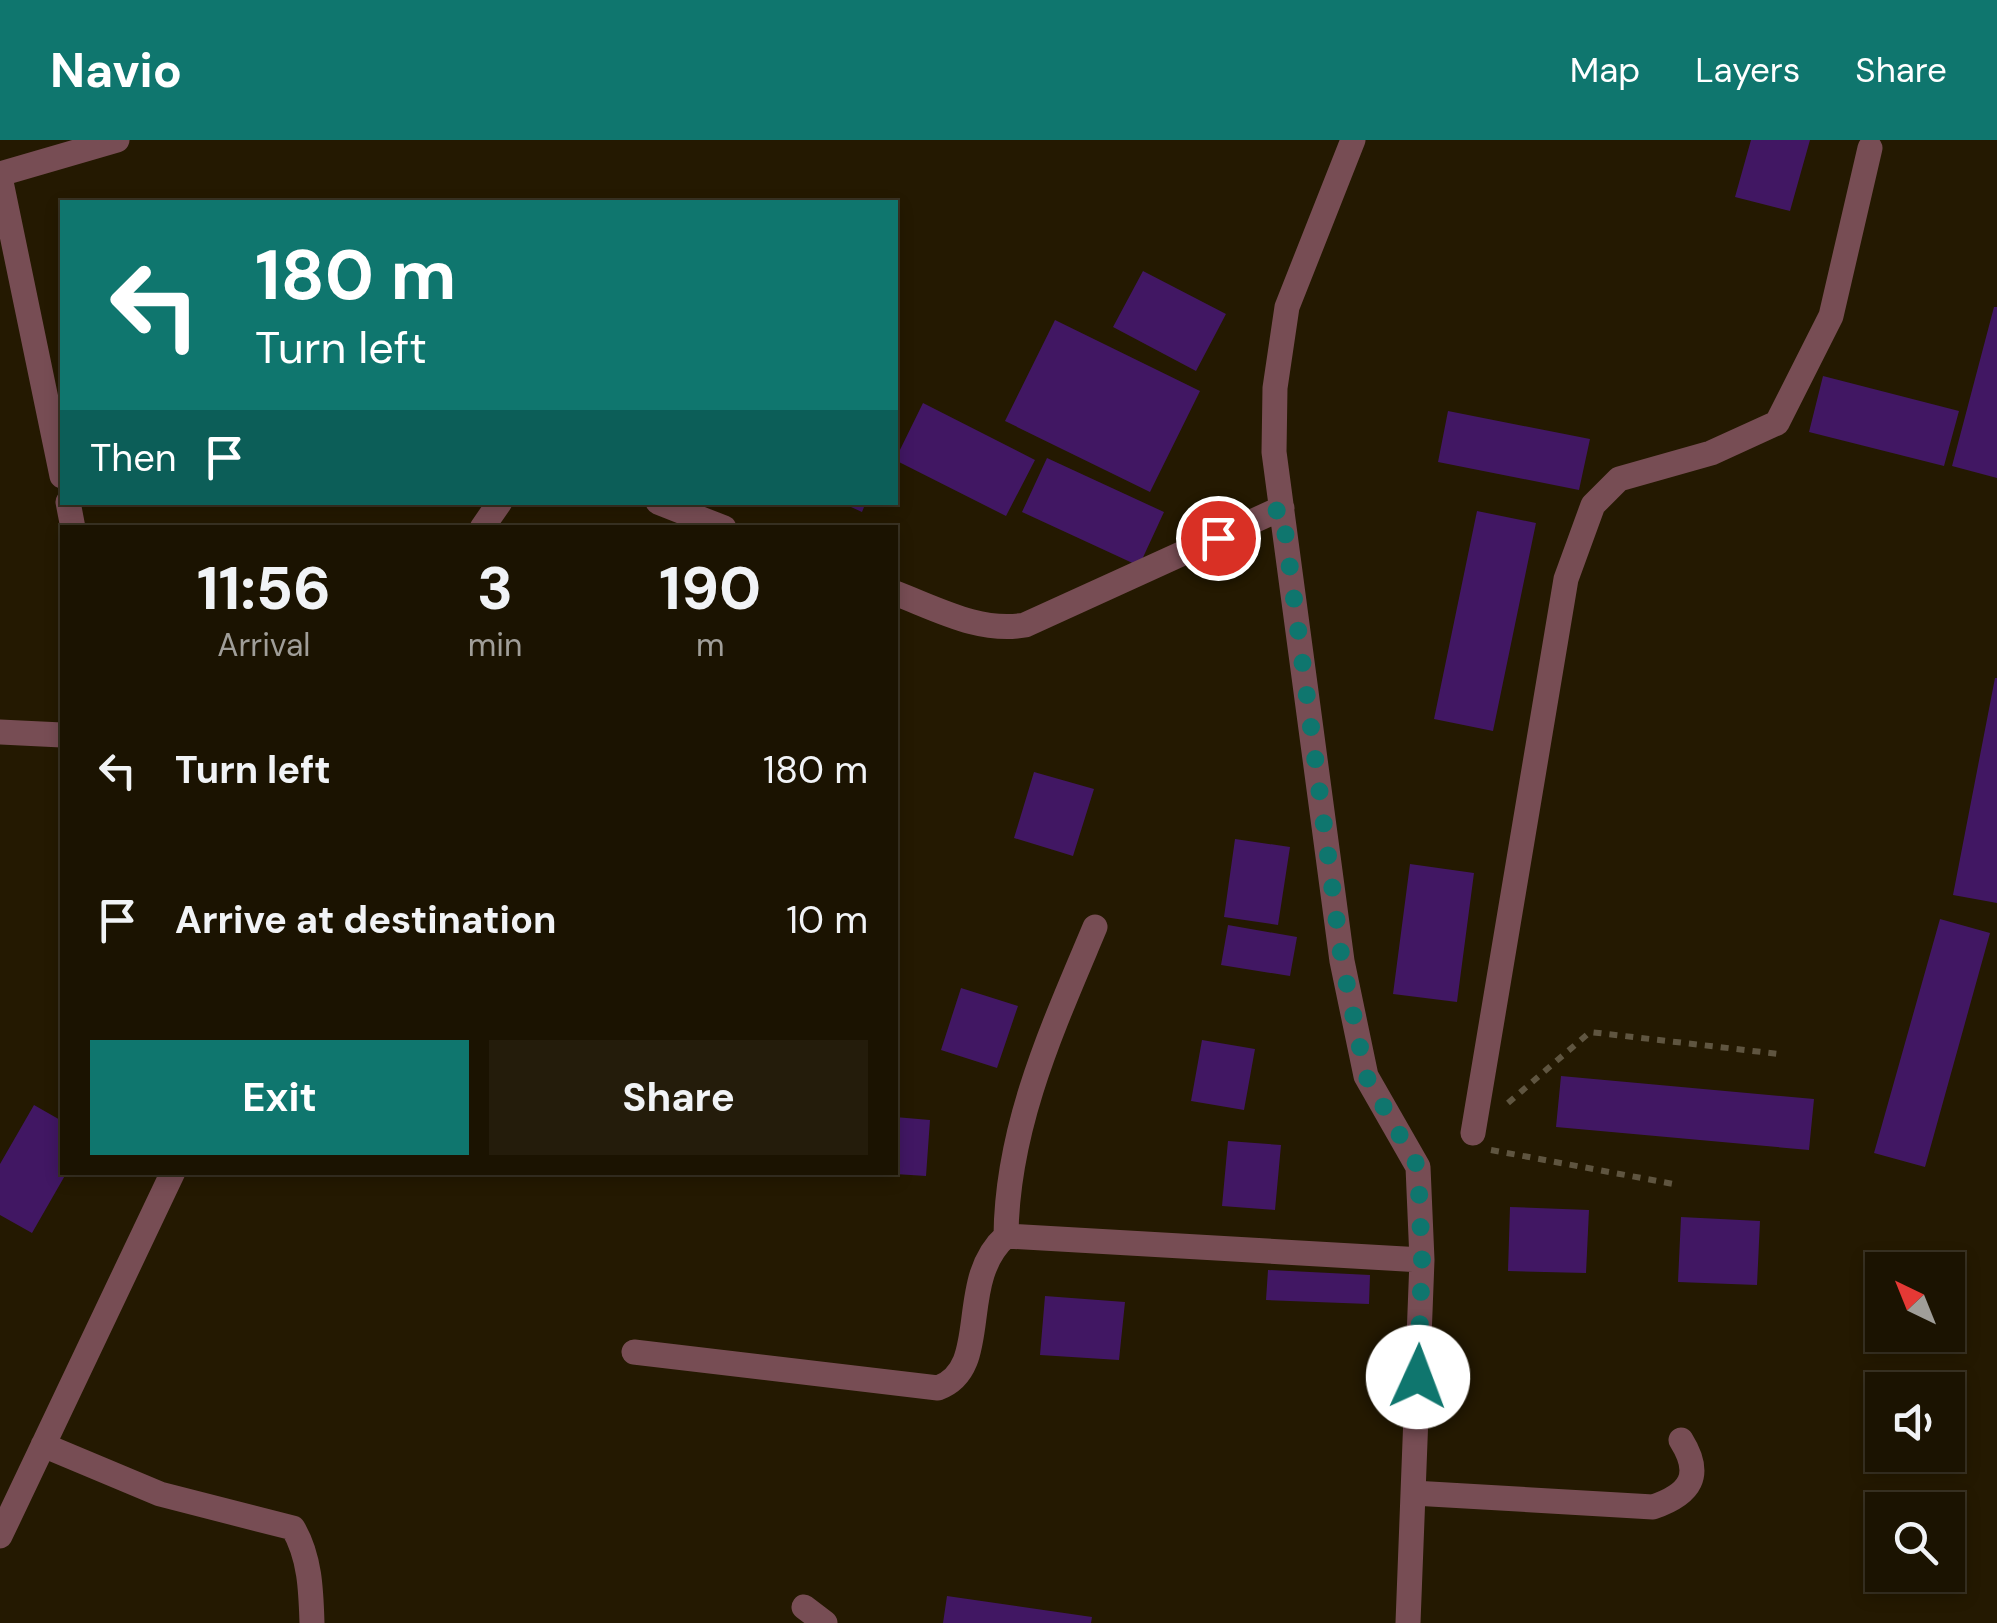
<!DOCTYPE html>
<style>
body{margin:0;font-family:"DM Sans",sans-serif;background:#241c0b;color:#f1f3f6;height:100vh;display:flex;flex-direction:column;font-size:38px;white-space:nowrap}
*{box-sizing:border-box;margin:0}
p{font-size:32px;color:#a09e99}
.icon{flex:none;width:55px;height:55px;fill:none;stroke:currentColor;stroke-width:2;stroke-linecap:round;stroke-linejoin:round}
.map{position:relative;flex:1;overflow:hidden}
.details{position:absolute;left:60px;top:385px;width:838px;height:650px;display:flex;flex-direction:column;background:#1b1301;border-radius:0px;box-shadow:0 5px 15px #0003,0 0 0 2px #393223}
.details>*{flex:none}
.banner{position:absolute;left:60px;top:60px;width:838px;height:305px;border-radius:0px;box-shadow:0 5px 15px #0003,0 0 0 2px #393223;background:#0f766e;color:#fff;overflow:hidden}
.needle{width:65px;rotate:317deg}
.tools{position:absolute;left:1865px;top:1112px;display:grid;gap:20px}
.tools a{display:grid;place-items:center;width:100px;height:100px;border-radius:0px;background:#1b1301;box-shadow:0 5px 15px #0003,0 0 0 2px #393223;font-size:50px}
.pin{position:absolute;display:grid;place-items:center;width:85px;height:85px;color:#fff;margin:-42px;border:5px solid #fff;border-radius:50%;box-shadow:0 2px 10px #0007}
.me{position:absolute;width:110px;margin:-55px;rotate:2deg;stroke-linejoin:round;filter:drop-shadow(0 0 8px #0008)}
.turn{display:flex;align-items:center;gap:35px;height:210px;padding:0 30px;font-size:45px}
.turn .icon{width:130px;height:130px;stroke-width:2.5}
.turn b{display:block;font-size:70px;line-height:85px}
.then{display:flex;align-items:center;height:95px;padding:0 30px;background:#0003;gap:20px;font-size:38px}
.eta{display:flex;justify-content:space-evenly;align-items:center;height:170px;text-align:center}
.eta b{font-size:60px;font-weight:700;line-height:70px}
.button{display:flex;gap:20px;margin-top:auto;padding:20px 30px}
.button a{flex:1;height:115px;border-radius:0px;background:#0f766e;color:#fff;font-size:40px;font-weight:700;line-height:115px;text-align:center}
.button a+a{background:#241c0b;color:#f1f3f6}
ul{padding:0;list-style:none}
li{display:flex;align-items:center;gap:30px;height:150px;padding:0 30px}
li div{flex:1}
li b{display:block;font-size:38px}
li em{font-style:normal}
header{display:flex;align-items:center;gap:60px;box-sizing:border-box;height:140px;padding:0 50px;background:#0f766e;color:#fff}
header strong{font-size:48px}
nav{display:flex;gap:55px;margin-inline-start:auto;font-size:35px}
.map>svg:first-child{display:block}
.building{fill:#411763}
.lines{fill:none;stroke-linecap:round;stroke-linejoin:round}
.path{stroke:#5f5540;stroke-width:6;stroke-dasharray:8 8;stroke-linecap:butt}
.minor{stroke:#774d54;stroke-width:25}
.route{stroke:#0f766e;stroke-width:18;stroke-dasharray:0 32.4}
</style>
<header>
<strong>Navio</strong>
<nav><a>Map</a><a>Layers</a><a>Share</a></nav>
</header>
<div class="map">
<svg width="1997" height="1483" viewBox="0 0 1997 1483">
<rect width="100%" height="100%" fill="#241901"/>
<!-- building -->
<path class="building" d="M1751,0H1810L1790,71L1735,57Z
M1143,131L1226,174L1196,231L1113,187Z
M1994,167H1997V338L1952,326Z
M1055,180L1200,251L1150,352L1005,281Z
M1823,236L1959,271L1944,326L1809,292Z
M923,263L1035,320L1006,376L895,320Z
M1448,271L1590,299L1579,350L1438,322Z
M1047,318L1164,372L1139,426L1022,372Z
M840,362H866L862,372Z
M1477,371L1536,383L1493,591L1434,579Z
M1995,538H1997V763L1953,755Z
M1034,632L1094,649L1073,716L1014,698Z
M1235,699L1290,707L1278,785L1224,777Z
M1410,724L1474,733L1457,862L1393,854Z
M1940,779L1990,793L1925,1027L1874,1013Z
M1228,785L1297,797L1290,836L1221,825Z
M961,848L1018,866L997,928L941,910Z
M1202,900L1255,909L1244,970L1191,961Z
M1561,936L1814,959L1809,1010L1556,987Z
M34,965L62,981V1032H67L32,1093L0,1075V1024Z
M895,977L930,980L926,1036L895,1034Z
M1228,1001L1281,1005L1275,1070L1222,1066Z
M1510,1067L1589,1070L1586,1133L1508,1131Z
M1681,1077L1760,1081L1757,1145L1678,1142Z
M1268,1130L1370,1135L1369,1164L1266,1160Z
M1045,1156L1125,1162L1119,1220L1040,1215Z
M947,1456L1092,1477L1091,1483H943Z"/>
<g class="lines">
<!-- path -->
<path class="path" d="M1508,963L1590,892L1779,914
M1491,1010L1679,1045"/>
<!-- minor -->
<path class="minor" d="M1353,0L1287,167L1275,248L1274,312L1342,821L1366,936L1418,1027L1422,1120L1408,1483
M0,34L117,0
M0,37L62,336
M68,362L73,388
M658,362L724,388
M482,388L500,362
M895,453C937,469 980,493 1025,485L1282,368
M0,592L62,595
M1473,993L1566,439L1593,365L1619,339L1711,313L1777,283L1831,176L1870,8
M1006,1096C1007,986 1053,887 1095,787
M634,1212L938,1248C993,1228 955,1141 1006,1096L1422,1120
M43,1305L160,1354L293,1388C310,1417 311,1450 312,1483
M1413,1353L1653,1367C1691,1354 1703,1335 1681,1300
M0,1396L173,1032
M804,1467L825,1483"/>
</g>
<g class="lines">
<!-- route -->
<path class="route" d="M1218,398L1282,368L1342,821L1366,936L1418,1027L1422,1120L1418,1237"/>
</g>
</svg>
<div class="tools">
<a><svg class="needle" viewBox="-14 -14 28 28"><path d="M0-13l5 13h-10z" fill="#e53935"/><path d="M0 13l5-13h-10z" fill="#a09e99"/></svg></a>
<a><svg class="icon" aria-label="sound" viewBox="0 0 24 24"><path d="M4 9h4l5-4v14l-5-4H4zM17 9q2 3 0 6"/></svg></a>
<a><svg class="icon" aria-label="search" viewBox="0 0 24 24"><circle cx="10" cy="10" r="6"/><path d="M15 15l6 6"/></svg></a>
</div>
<div class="pin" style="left:1218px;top:398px;background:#d93025"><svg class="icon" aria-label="arrive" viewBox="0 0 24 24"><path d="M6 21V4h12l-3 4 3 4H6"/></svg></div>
<svg class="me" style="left:1418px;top:1237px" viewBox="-20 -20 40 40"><circle r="19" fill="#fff"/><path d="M0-13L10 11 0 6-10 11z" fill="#0f766e"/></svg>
<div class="banner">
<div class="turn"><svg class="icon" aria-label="left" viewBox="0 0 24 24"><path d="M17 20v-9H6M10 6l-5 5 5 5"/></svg><div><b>180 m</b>Turn left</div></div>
<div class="then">Then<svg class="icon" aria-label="arrive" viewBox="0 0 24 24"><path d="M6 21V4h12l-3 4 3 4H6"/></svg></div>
</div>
<section class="details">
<div class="eta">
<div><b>11:56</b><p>Arrival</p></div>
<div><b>3</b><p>min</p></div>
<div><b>190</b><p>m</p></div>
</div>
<ul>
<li><svg class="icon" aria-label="left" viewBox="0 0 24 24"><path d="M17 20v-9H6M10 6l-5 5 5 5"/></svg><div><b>Turn left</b></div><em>180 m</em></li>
<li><svg class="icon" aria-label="arrive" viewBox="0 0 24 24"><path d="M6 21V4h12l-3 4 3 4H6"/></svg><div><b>Arrive at destination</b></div><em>10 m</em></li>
</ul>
<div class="button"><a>Exit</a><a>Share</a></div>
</section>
</div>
